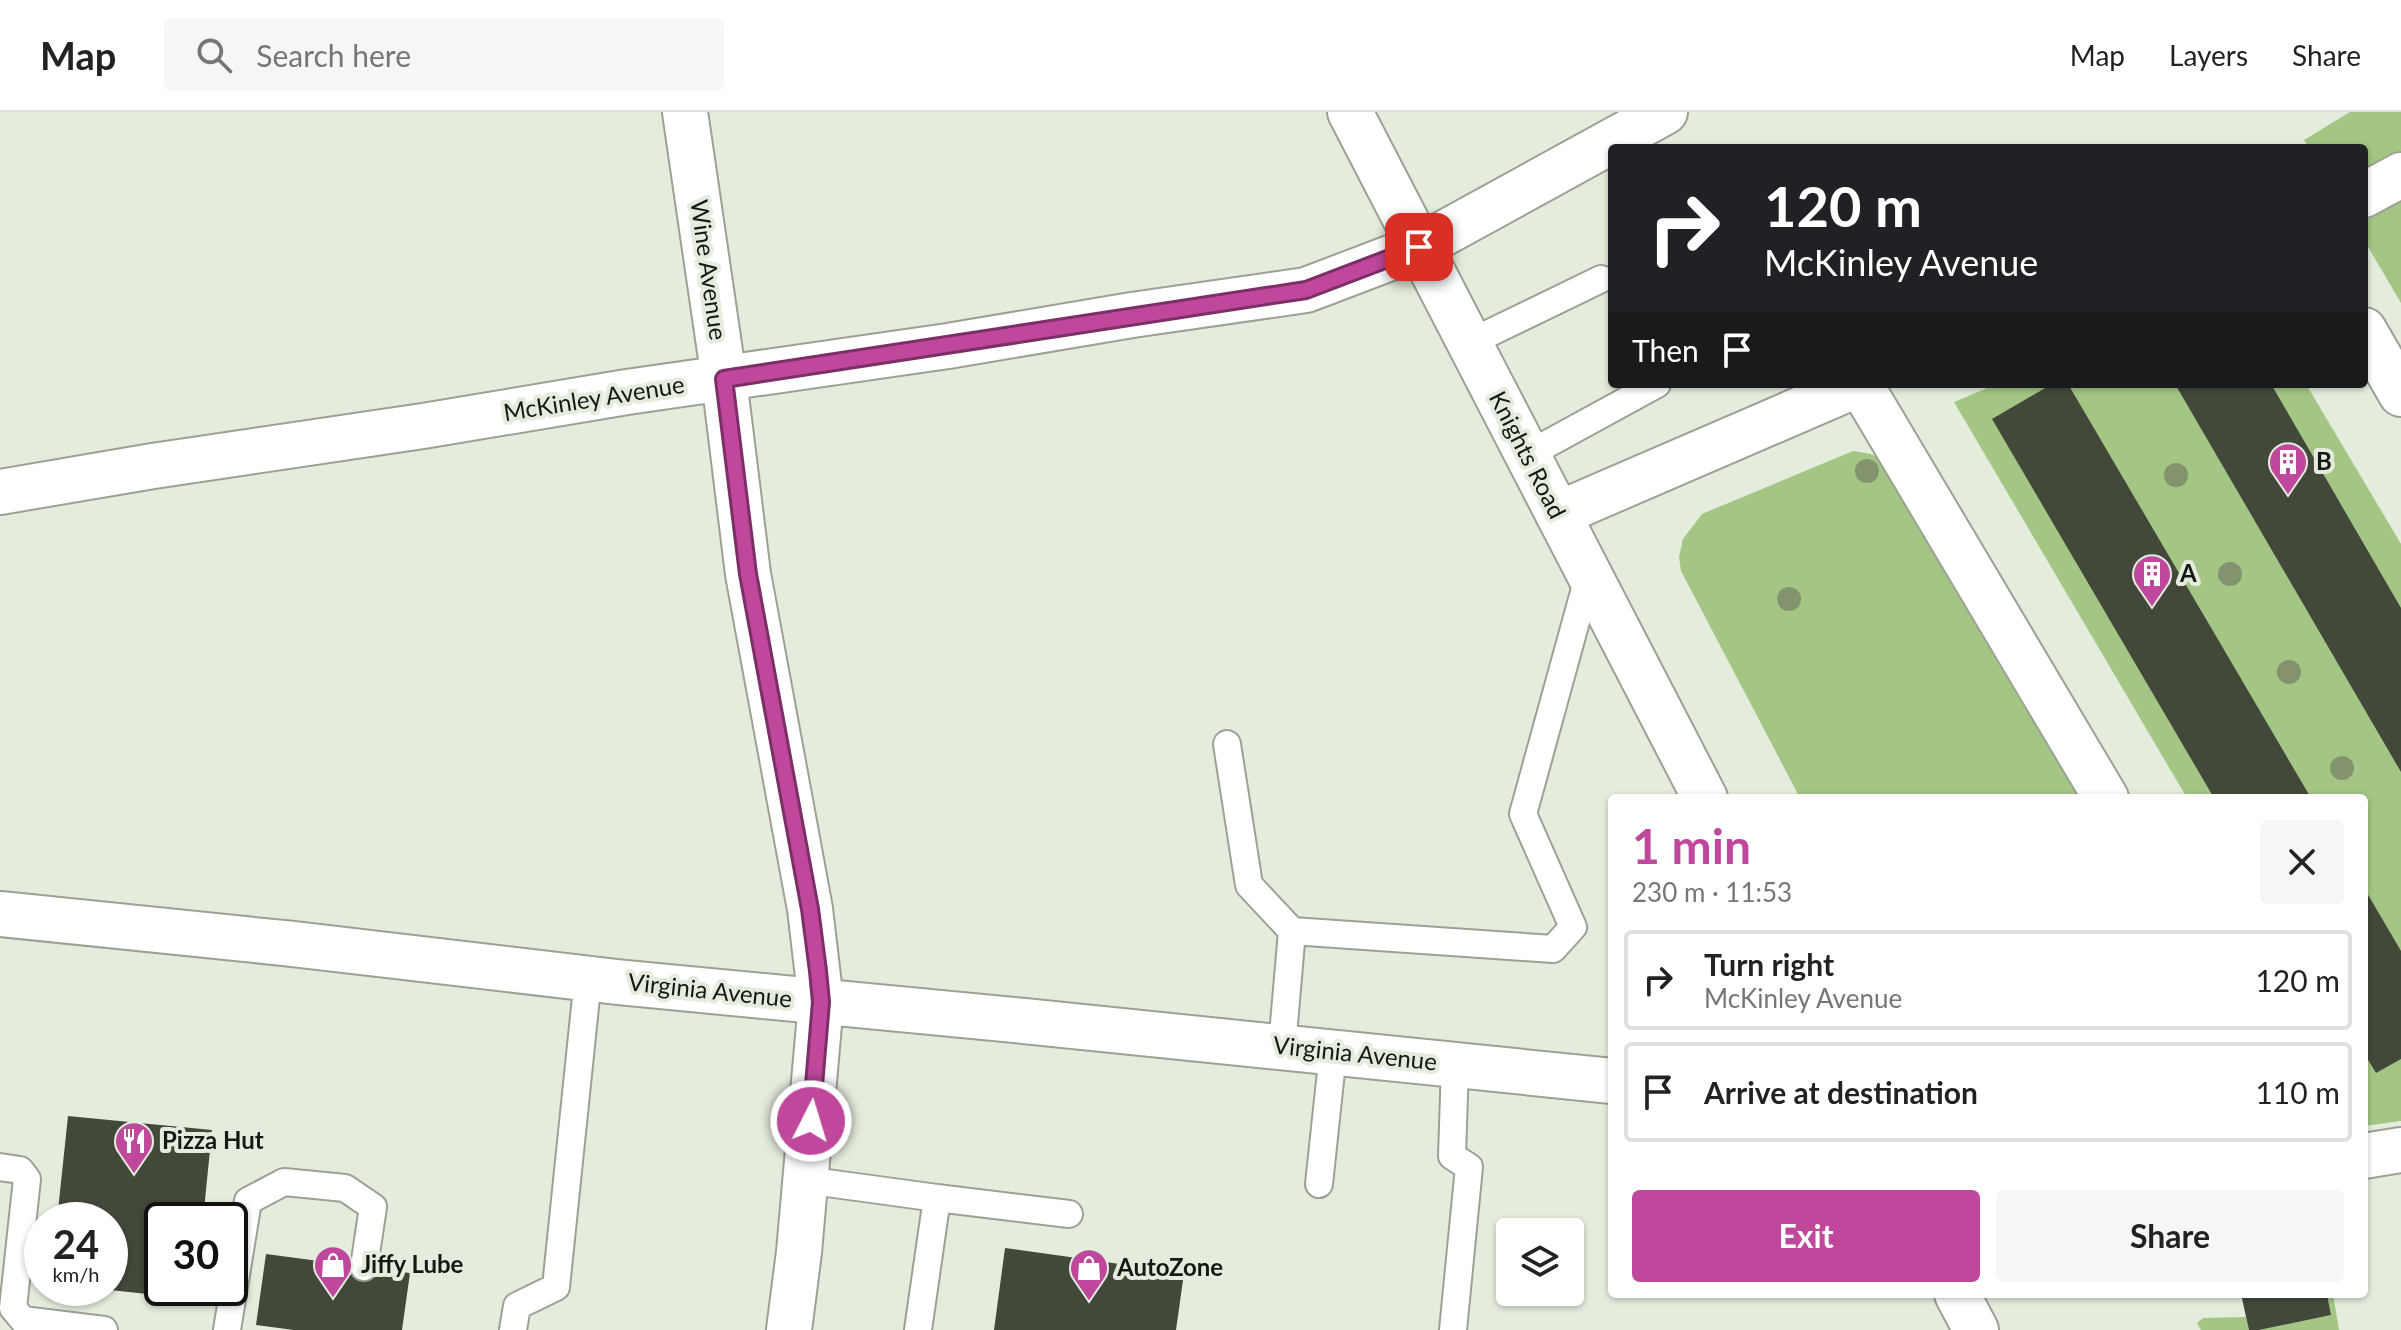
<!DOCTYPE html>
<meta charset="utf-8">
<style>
body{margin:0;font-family:Lato,sans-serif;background:#f6f6f6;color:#222;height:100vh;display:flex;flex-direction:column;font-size:30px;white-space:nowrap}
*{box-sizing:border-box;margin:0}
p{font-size:26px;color:#767676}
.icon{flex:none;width:44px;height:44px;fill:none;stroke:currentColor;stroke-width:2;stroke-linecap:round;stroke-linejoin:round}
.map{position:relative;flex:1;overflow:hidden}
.details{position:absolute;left:1608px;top:682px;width:760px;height:504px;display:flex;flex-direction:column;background:#fff;border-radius:8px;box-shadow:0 2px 6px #0004}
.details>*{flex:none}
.guide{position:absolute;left:1608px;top:32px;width:760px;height:244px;border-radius:8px;box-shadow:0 2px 6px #0004;background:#202124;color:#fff;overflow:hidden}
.buttons{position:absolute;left:1496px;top:1106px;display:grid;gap:16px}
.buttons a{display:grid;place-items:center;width:88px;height:88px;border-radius:8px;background:#fff;box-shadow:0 2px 6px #0004;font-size:40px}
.speed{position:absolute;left:24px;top:1090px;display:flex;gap:16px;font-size:40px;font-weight:700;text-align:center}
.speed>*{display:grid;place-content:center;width:104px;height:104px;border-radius:50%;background:#fff;box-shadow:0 2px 6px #0004;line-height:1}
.speed small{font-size:20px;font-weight:400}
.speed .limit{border:4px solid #111;border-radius:12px;background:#fff;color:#111}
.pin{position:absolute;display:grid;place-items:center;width:68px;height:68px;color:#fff;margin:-34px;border-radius:16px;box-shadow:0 4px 12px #0006}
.me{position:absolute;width:88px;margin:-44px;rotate:5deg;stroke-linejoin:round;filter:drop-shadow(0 0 6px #0008)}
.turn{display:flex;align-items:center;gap:28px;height:168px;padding:0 24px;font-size:36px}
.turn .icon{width:104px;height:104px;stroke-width:2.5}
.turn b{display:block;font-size:56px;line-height:68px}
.then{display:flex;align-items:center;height:76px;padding:0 24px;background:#0003;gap:16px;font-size:30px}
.round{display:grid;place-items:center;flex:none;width:84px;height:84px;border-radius:8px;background:#f6f6f6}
.overview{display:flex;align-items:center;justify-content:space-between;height:136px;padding:0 24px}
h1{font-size:48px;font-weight:700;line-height:60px;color:#bf489d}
.primary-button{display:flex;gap:16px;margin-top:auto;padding:16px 24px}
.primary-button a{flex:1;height:92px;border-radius:8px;background:#bf489d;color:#fff;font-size:32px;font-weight:700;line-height:92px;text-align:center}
.primary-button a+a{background:#f6f6f6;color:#222}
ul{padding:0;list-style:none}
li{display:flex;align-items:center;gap:24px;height:100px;margin:0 16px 12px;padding:0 8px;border:4px solid #e0e0e0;border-radius:8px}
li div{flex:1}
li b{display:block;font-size:30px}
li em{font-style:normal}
header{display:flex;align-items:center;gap:48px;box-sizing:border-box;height:112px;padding:0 40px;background:#fff;border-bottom:2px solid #e0e0e0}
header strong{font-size:38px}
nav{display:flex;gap:44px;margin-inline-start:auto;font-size:28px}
.search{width:560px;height:72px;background:#f6f6f6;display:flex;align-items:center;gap:20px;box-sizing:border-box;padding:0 28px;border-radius:8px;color:#767676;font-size:30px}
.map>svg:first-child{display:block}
.green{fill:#a4c685}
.building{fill:#42493b}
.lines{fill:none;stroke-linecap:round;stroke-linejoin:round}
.service-casing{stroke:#9aa293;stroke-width:30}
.minor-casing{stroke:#9aa293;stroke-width:48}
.primary-casing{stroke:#9aa293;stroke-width:48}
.service{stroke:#fff;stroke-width:26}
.minor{stroke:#fff;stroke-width:44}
.primary{stroke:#fff;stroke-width:44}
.tree{fill:#82936e}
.route-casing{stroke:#7c2f66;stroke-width:20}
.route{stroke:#bf489d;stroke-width:14}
.labels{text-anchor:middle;stroke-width:8;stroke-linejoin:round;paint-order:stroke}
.street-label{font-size:24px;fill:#161913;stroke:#e4eddd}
.poi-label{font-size:24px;font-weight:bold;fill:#161913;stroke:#e4eddd;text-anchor:start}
</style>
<header>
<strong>Map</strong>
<div class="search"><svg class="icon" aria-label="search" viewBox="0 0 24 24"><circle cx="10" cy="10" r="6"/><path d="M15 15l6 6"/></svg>Search here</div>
<nav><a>Map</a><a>Layers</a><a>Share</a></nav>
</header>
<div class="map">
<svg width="2401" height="1218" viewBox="0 0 2401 1218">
<rect width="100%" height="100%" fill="#e4eddd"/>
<!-- green -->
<path class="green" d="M2350,0H2401V51L2364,71V36H2309L2304,28Z
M2401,79V191L2364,128V99Z
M1997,272H2306L2401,432V1009L2364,1014V686H2187L1954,290Z
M1853,339L1871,342L1890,352L2087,686H1800L1681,459L1679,445L1683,427L1702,402Z
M2327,1182H2333L2339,1218H2259L2331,1203Z
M2246,1205L2249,1218H2201L2197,1211L2203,1206Z"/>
<!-- building -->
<path class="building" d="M2052,272H2068L2311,686H2214L1992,307Z
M2175,272H2271L2401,496V660Z
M2364,776L2401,839V947L2376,961L2364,941Z
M68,1004L212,1018L203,1108H162V1176H195L194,1187L110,1178V1108H57Z
M1005,1136L1184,1161L1176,1218H994Z
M266,1142L410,1161L402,1218H294L256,1213Z
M2241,1182H2327L2331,1203L2259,1218H2249Z"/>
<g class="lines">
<!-- service casing -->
<g class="service-casing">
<path id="service" d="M1469,231L1601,167
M1527,343L1657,272
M1227,632L1249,773L1292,819
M1282,935L1292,819L1553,837L1573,815L1523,702L1589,462
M0,1055L20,1058L27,1067L13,1196L23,1208L104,1218
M805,1068L937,1086L918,1218
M1319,1072L1333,941
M937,1086L1069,1102
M227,1218L248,1089L284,1070L345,1076L373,1095L364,1155
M513,1218L517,1194L556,1175L588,866
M1453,1218L1469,1055L1452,1044L1455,953"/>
</g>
<!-- minor casing -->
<g class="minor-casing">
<path id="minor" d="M685,0L724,267L748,462L810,797L821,890L799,1140L789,1218
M2364,83L2401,63
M2364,218L2401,282
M1860,272L2106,686
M0,380L153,354L423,314L627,280L948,234L1132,203L1306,178L1419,135L1665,0
M1558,402L1859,272
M0,802L293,832L617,870L1024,909L1612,969
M2364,1044L2401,1038"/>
</g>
<!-- primary casing -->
<g class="primary-casing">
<path id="primary" d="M1350,0L1705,686
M1957,1182L1976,1218"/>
</g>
<!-- service -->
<use href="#service" class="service"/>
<!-- minor -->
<use href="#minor" class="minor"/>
<!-- primary -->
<use href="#primary" class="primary"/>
</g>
<!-- trees -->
<g class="tree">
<circle cx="1867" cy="359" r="12"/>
<circle cx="2176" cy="363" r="12"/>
<circle cx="2230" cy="462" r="12"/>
<circle cx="1789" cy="487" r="12"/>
<circle cx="2289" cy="560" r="12"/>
<circle cx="2342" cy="656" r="12"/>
</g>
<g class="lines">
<!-- route casing -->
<g class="route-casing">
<path id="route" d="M811,1009L821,890L818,859L810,797L748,462L724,267L1306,178L1419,135"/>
</g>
<!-- route -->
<use href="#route" class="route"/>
</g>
<!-- icons -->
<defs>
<g id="building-pin" transform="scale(2)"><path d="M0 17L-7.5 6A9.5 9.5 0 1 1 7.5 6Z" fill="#bf489d" stroke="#e4eddd"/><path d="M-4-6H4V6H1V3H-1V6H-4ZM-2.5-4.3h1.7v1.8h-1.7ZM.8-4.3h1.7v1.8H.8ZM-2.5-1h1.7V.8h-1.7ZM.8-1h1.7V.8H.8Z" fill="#fff"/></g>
<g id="restaurant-pin" transform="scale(2)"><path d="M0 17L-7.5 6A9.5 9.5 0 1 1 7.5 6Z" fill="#bf489d" stroke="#e4eddd"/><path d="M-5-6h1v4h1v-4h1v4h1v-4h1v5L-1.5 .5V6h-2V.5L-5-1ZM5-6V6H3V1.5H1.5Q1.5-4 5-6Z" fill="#fff"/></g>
<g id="shop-pin" transform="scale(2)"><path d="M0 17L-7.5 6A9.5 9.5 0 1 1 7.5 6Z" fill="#bf489d" stroke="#e4eddd"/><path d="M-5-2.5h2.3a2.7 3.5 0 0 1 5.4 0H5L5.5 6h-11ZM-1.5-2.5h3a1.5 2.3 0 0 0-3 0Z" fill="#fff"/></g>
</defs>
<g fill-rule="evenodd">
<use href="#building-pin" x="2288" y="350"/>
<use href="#building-pin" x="2152" y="462"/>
<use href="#restaurant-pin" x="134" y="1029"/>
<use href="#shop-pin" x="333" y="1153"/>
<use href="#shop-pin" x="1089" y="1156"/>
</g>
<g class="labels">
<!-- street labels -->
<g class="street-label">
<text transform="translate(708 158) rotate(82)" y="8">Wine Avenue</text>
<text transform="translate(594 287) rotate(-9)" y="8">McKinley Avenue</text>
<text transform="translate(1527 343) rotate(63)" y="8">Knights Road</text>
<text transform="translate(710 879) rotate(6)" y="8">Virginia Avenue</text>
<text transform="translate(1355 942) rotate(6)" y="8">Virginia Avenue</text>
</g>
<!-- poi labels -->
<g class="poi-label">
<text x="2316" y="358">B</text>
<text x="2180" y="470">A</text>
<text x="162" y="1037">Pizza Hut</text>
<text x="361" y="1161">Jiffy Lube</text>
<text x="1117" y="1164">AutoZone</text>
</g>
</g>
</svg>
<div class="buttons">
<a><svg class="icon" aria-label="layers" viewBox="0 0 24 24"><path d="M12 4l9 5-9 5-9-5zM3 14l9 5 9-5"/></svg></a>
</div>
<div class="speed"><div>24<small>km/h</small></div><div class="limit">30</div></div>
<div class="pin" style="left:1419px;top:135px;background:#d93025"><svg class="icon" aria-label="arrive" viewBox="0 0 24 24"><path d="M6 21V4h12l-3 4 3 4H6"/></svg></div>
<svg class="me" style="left:811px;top:1009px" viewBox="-20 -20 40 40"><circle r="17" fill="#bf489d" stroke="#fff" stroke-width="3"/><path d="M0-11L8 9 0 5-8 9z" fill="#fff"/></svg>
<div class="guide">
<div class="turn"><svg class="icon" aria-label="right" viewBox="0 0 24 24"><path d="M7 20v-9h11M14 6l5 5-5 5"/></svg><div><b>120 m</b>McKinley Avenue</div></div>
<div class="then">Then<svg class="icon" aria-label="arrive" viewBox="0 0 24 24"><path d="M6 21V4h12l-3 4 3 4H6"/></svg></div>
</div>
<section class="details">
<div class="overview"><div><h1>1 min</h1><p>230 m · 11:53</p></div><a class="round"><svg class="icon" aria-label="close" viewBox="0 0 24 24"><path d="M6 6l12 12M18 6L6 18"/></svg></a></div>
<ul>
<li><svg class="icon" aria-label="right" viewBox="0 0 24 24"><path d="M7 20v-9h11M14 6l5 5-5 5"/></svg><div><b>Turn right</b><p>McKinley Avenue</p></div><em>120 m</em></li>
<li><svg class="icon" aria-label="arrive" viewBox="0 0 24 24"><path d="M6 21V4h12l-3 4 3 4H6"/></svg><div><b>Arrive at destination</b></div><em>110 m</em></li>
</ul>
<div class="primary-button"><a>Exit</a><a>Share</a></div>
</section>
</div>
